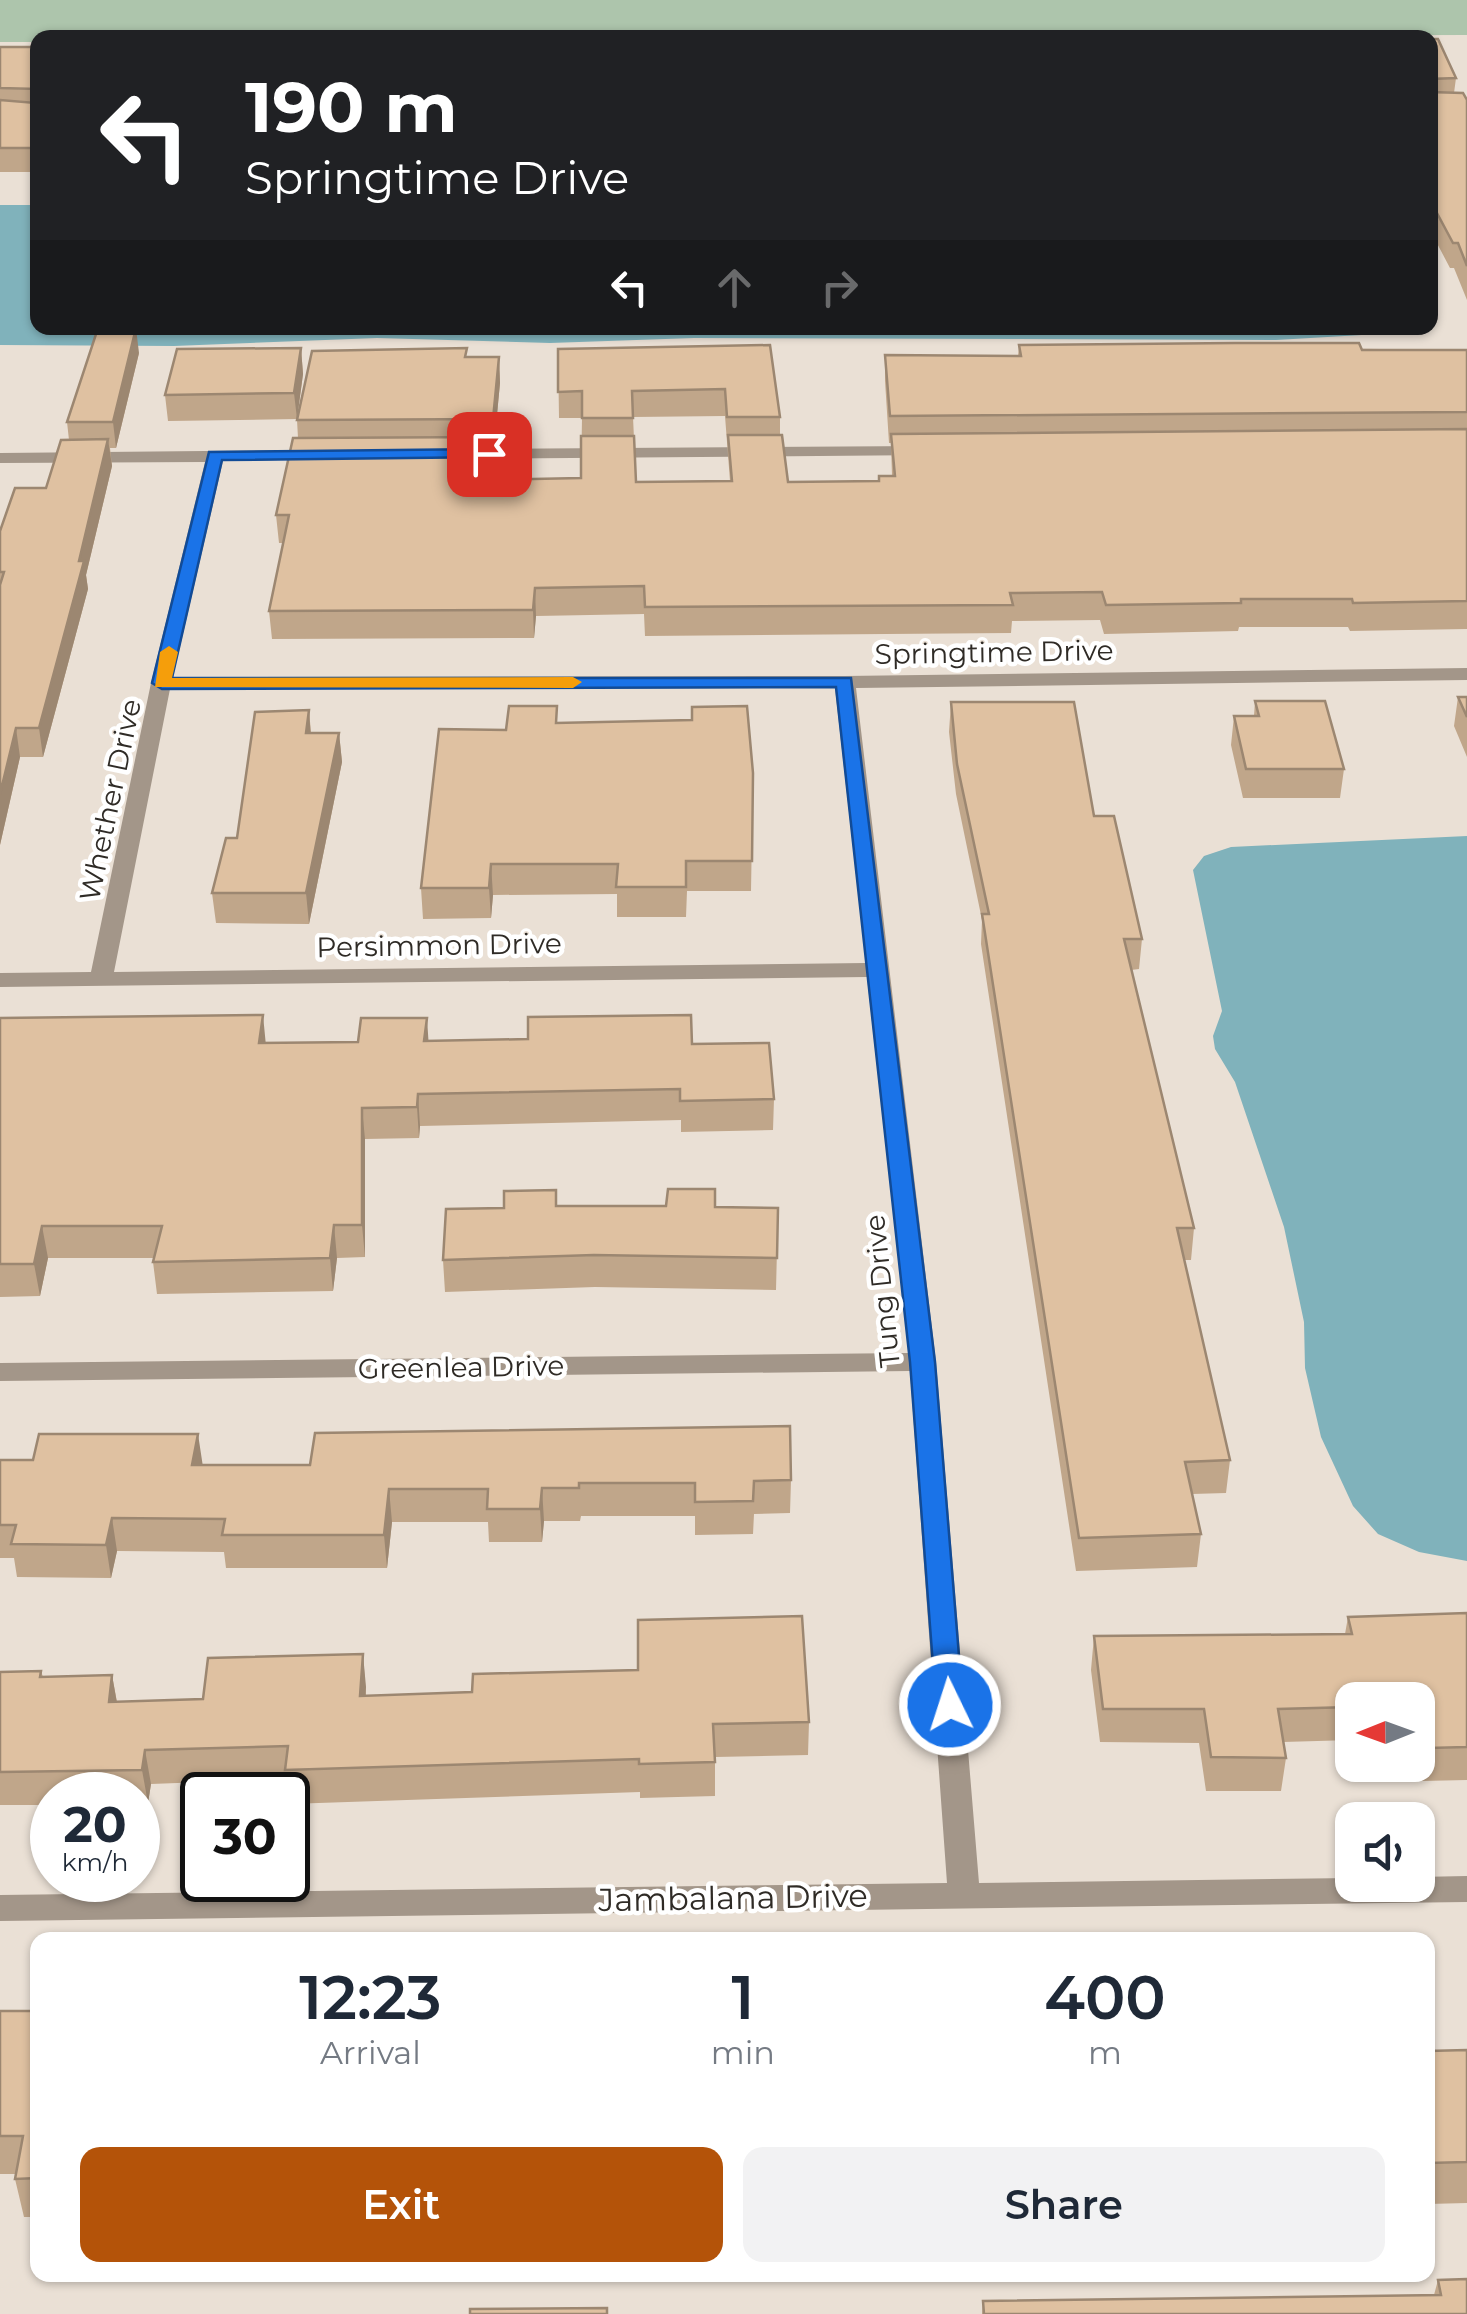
<!DOCTYPE html>
<style>
body{margin:0;font-family:Montserrat,sans-serif;background:#f2f2f3;color:#1f2937;height:100vh;display:flex;flex-direction:column;font-size:38px;white-space:nowrap}
*{box-sizing:border-box;margin:0}
p{font-size:32px;color:#747a83}
.icon{flex:none;width:55px;height:55px;fill:none;stroke:currentColor;stroke-width:2;stroke-linecap:round;stroke-linejoin:round}
.map{position:relative;flex:1;overflow:hidden}
.side{position:absolute;left:30px;top:1932px;width:1405px;height:350px;display:flex;flex-direction:column;background:#fff;border-radius:20px;box-shadow:0 2px 8px #0004}
.side>*{flex:none}
.banner{position:absolute;left:30px;top:30px;width:1408px;height:305px;border-radius:20px;box-shadow:0 2px 8px #0004;background:#202124;color:#fff;overflow:hidden}
.needle{width:65px;rotate:269deg}
.controls{position:absolute;left:1335px;top:1682px;display:grid;gap:20px}
.controls a{display:grid;place-items:center;width:100px;height:100px;border-radius:20px;background:#fff;box-shadow:0 2px 8px #0004;font-size:50px}
.speed{position:absolute;left:30px;top:1772px;display:flex;gap:20px;font-size:50px;font-weight:700;text-align:center}
.speed>*{display:grid;place-content:center;width:130px;height:130px;border-radius:50%;background:#fff;box-shadow:0 2px 8px #0004;line-height:1}
.speed small{font-size:25px;font-weight:400}
.speed .limit{border:5px solid #111;border-radius:15px;background:#fff;color:#111}
.pin{position:absolute;display:grid;place-items:center;width:85px;height:85px;color:#fff;margin:-42px;border-radius:20px;box-shadow:0 5px 15px #0006}
.me{position:absolute;width:110px;margin:-55px;rotate:356deg;stroke-linejoin:round;filter:drop-shadow(0 0 8px #0008)}
.turn{display:flex;align-items:center;gap:35px;height:210px;padding:0 50px;font-size:45px}
.turn .icon{width:130px;height:130px;stroke-width:2.5}
.turn b{display:block;font-size:70px;line-height:85px}
.lanes{display:flex;align-items:center;height:95px;padding:0 50px;background:#0003;justify-content:center;gap:50px;direction:ltr}
.lanes .off{opacity:.35}
.eta{display:flex;justify-content:space-evenly;align-items:center;height:170px;text-align:center}
.eta b{font-size:60px;font-weight:600;line-height:70px}
.primary-button{display:flex;gap:20px;margin-top:auto;padding:20px 50px}
.primary-button a{flex:1;height:115px;border-radius:20px;background:#b45309;color:#fff;font-size:40px;font-weight:600;line-height:115px;text-align:center}
.primary-button a+a{background:#f2f2f3;color:#1f2937}
.map>svg:first-child{display:block}
.green{fill:#adc5ac}
.water{fill:#80b2bb}
.lines{fill:none;stroke-linecap:round;stroke-linejoin:round}
.street{fill:#a39689;fill-rule:evenodd}
.wall{fill:#c0a68a;fill-rule:evenodd}
.shaded-wall{fill:#9c8771}
.building{fill:#dfc1a1;stroke:#9c8771;stroke-width:2.5}
.route{fill:#1a73e8;stroke:#114b97;stroke-width:2.5}
.slow{fill:#f59e0b}
.labels{text-anchor:middle;stroke-width:9;stroke-linejoin:round;paint-order:stroke}
.street-label{font-size:28px;fill:#2f2b26;stroke:#fff}
.near-street-label{font-size:32px;fill:#2f2b26;stroke:#fff}
</style>
<div class="map">
<svg width="1467" height="2314" viewBox="0 0 1467 2314">
<rect width="100%" height="100%" fill="#eae0d5"/>
<!-- green -->
<path class="green" d="M0,0H1467V35L38,38L37,42H0Z"/>
<!-- water -->
<path class="water" d="M0,205H37L38,328H1401L1379,334L1276,340L694,338L550,343L377,338L174,346L0,345Z
M1467,836V1561L1419,1552L1378,1534L1353,1506L1321,1437L1305,1368L1304,1322L1284,1227L1235,1082L1215,1049L1213,1036L1222,1011L1193,870L1204,856L1231,847Z"/>
<g class="lines">
<!-- street -->
<path class="street" d="M925,446L931,447V455L460,459L451,454L460,449Z
M320,450L326,451V459L223,461L173,677L845,676L1467,668V680L856,688L936,1362L979,1883L1352,1878V1885H1418V1877L1467,1876V1902L0,1921V1895L947,1883L910,1371L0,1381V1363L909,1353L867,977L0,987V973L91,972L151,683L205,462L0,463V453ZM835,688L866,963L114,972L170,689Z"/>
</g>
<!-- wall -->
<path class="wall" d="M1430,39L1456,78L1454,93L1467,100V300L1454,268H1450L1430,230Z
M0,47H38V172H0Z
M770,345L780,417V435L788,482L878,481L892,476L891,443H889L885,381V355L1018,356L1019,345L1467,350V629L1350,631L1348,627H1239L1238,631L1104,634L1100,620L1012,621L1011,633L645,636L644,614L536,616L534,638L272,639L269,611L283,543H279L276,515L298,438L297,420L467,357H499L500,383L494,446H492L491,480L581,478L582,418H559L558,349ZM725,416L730,481L636,482L633,417Z
M301,348L303,374L297,419L168,421L165,395Z
M139,353L116,448H110L112,466L86,575L88,589L43,757H20L0,845V531L46,488L69,440L67,422Z
M1458,697H1467V757L1454,726Z
M1255,701L1344,769L1340,798H1243L1231,745L1234,716H1254Z
M951,702L1094,816L1142,939L1139,969L1131,970L1194,1228L1191,1260H1184L1230,1460L1226,1493L1192,1494L1201,1534L1197,1567L1076,1571L981,944L982,920L956,794L949,732Z
M309,710L311,733H339L342,762L309,924L216,923L212,893L237,838Z
M558,723L753,773L751,891H687L686,917H617V894L493,895L491,918L423,919L421,888L506,730Z
M0,1018L266,1043L428,1041L692,1044L774,1099L773,1130L681,1132V1120L420,1126L419,1138L365,1139V1257L337,1258L333,1291L157,1294L153,1262L154,1258H48L40,1296L0,1297Z
M557,1206L778,1208L776,1290L595,1287L445,1292L443,1260L504,1208Z
M0,1460L791,1480L790,1513L754,1514L753,1534L695,1535V1516H581L580,1521H544L542,1542H489L488,1522H392L387,1568H226L224,1552L117,1551L111,1578L17,1577L14,1558H0Z
M1467,1613V1780L1422,1781L1417,1765L1418,1700H1352V1740L1283,1742L1286,1758L1281,1791H1206L1199,1743L1100,1742L1091,1670L1094,1636L1345,1634L1348,1617Z
M363,1654L366,1696L809,1722L808,1755L715,1757V1796L640,1798V1792L289,1804L286,1779L151,1784L148,1803L138,1804V1795H52V1805H0V1672L41,1671L43,1677L112,1675L117,1702L203,1699Z
M0,2011H38V2217H24L15,2179L16,2174H0Z
M1467,2050V2203L1428,2204V2051Z
M1438,2280L1467,2314H982L983,2301L1434,2295Z"/>
<!-- shaded-wall -->
<path class="shaded-wall" d="M136,328L139,353L116,448L113,422Z
M301,348L303,374L297,419L294,393Z
M499,357L500,383L494,446L493,419Z
M491,437L493,464L489,507L487,480Z
M108,439L112,466L86,575L88,589L43,757L39,728Z
M535,588L536,616L534,638L533,610Z
M309,710L311,739L306,733Z
M16,728L20,757L0,845V794Z
M339,733L342,762L309,924L306,893Z
M491,864L493,895L491,918L489,888Z
M263,1015L266,1046L259,1043Z
M427,1018L429,1049L424,1041Z
M418,1094L420,1126L419,1138L417,1107Z
M362,1108L365,1139V1257L362,1225Z
M334,1225L337,1258L333,1291L330,1258Z
M42,1226L48,1258L40,1296L34,1264Z
M198,1434L203,1467L192,1465Z
M542,1488L544,1521L542,1542L540,1509Z
M389,1489L392,1522L387,1568L384,1535Z
M112,1518L117,1551L111,1578L106,1545Z
M363,1654L366,1687L364,1729L360,1696Z
M112,1675L118,1709L109,1702Z
M145,1750L151,1784L148,1803L142,1770Z"/>
<!-- building -->
<path class="building" d="M1053,35H1123V38H1054Z
M719,36V38L649,37Z
M1430,39H1438L1456,78L1430,79V92L1463,93L1467,100V266L1458,243H1453L1430,200Z
M0,47H38V89L0,88Z
M38,89V148H0V100L35,103Z
M98,328H136L113,422H67Z
M1235,343H1359L1362,350H1467V412L890,416L885,355L1021,356L1019,345Z
M770,345L780,417H727L725,389L632,391L633,418H582V391L558,392V349Z
M301,348L294,393L165,395L177,349Z
M467,348L465,357H499L493,419L297,420L312,351Z
M1467,429V601L1353,603L1352,599H1241V603L1106,605L1102,592L1010,593L1013,605L645,607L644,586L535,588L533,610L269,611L289,515H276L293,438L491,437L487,480L581,478V436H634L636,482L732,481L728,435H782L788,482L879,481V476H895L891,434Z
M108,439L79,561H84L39,728H16L0,794V585L4,572H0V531L15,488H46L61,440Z
M1458,697H1467V717Z
M1255,701H1325L1344,769H1246L1234,716H1259Z
M951,702H1074L1094,816H1114L1142,939H1124L1194,1228H1177L1230,1460L1185,1462L1201,1534L1079,1538L982,914H989L957,764Z
M509,706H557L556,723L692,720V707L747,706L753,773L752,861H686V887H616L618,864H491L489,888H421L439,729L506,730Z
M309,710L306,733H339L306,893H212L226,838H237L255,712Z
M263,1015L259,1043L358,1042L361,1018H427L424,1041L528,1039V1017L691,1015L692,1044L769,1043L774,1099L680,1101V1089L418,1094L417,1107L362,1108V1225H334L330,1258L153,1262L162,1226H42L34,1264H0V1018Z
M668,1189H715V1207L778,1208L777,1258L594,1255L443,1260L446,1209L504,1208V1191L556,1190V1206H666Z
M790,1426L791,1480L754,1481L753,1501L695,1502V1483H579V1488H542L540,1509H487L488,1489H389L384,1535H222L225,1519L112,1518L106,1545L11,1544L16,1525H0V1460H33L39,1434H198L192,1465H310L315,1433Z
M1467,1613V1747L1428,1748L1418,1708V1700H1352V1707L1278,1709L1286,1758L1211,1757L1204,1709H1103L1094,1636L1352,1634L1348,1617Z
M802,1616L809,1722L713,1724L715,1762L639,1764V1759L285,1770L288,1746L145,1750L142,1770L0,1772V1672L41,1671L40,1677L112,1675L109,1702L203,1699L208,1658L363,1654L360,1696L472,1692L473,1674L638,1670V1620Z
M0,2011H38V2178L15,2179L23,2136H0Z
M1467,2050V2162L1428,2163V2051Z
M1467,2279V2314H984L983,2301L1441,2295L1438,2280Z
M607,2308V2314H470V2309Z"/>
<!-- route -->
<path class="route" d="M489,449L497,454L495,457L222,460L172,678H851L935,1362L963,1705L959,1712H940L936,1705L910,1362L836,687L162,689L152,683L209,452Z"/>
<!-- slow -->
<path class="slow" d="M169,646L178,652L172,678L573,677L582,682L573,688L155,687L160,652Z"/>
<g class="labels">
<!-- street labels -->
<g class="street-label">
<text transform="translate(994 652) rotate(-1)" y="10">Springtime Drive</text>
<text transform="translate(110 800) rotate(-78)" y="10">Whether Drive</text>
<text transform="translate(439 945) rotate(-1)" y="10">Persimmon Drive</text>
<text transform="translate(882 1291) rotate(-96)" y="10">Tung Drive</text>
<text transform="translate(461 1367) rotate(-1)" y="10">Greenlea Drive</text>
</g>
<!-- near-street labels -->
<g class="near-street-label">
<text transform="translate(733 1898) rotate(-1)" y="11">Jambalana Drive</text>
</g>
</g>
</svg>
<div class="controls">
<a><svg class="needle" viewBox="-14 -14 28 28"><path d="M0-13l5 13h-10z" fill="#e53935"/><path d="M0 13l5-13h-10z" fill="#747a83"/></svg></a>
<a><svg class="icon" aria-label="sound" viewBox="0 0 24 24"><path d="M4 9h4l5-4v14l-5-4H4zM17 9q2 3 0 6"/></svg></a>
</div>
<div class="speed"><div>20<small>km/h</small></div><div class="limit">30</div></div>
<div class="pin" style="left:489px;top:454px;background:#d93025"><svg class="icon" aria-label="arrive" viewBox="0 0 24 24"><path d="M6 21V4h12l-3 4 3 4H6"/></svg></div>
<svg class="me" style="left:950px;top:1705px" viewBox="-20 -20 40 40"><circle r="17" fill="#1a73e8" stroke="#fff" stroke-width="3"/><path d="M0-11L8 9 0 5-8 9z" fill="#fff"/></svg>
<div class="banner">
<div class="turn"><svg class="icon" aria-label="left" viewBox="0 0 24 24"><path d="M17 20v-9H6M10 6l-5 5 5 5"/></svg><div><b>190 m</b>Springtime Drive</div></div>
<div class="lanes"><svg class="icon" aria-label="left" viewBox="0 0 24 24"><path d="M17 20v-9H6M10 6l-5 5 5 5"/></svg><svg class="icon off" aria-label="ahead" viewBox="0 0 24 24"><path d="M12 20V5M6 11l6-6 6 6"/></svg><svg class="icon off" aria-label="right" viewBox="0 0 24 24"><path d="M7 20v-9h11M14 6l5 5-5 5"/></svg></div>
</div>
<section class="side">
<div class="eta">
<div><b>12:23</b><p>Arrival</p></div>
<div><b>1</b><p>min</p></div>
<div><b>400</b><p>m</p></div>
</div>
<div class="primary-button"><a>Exit</a><a>Share</a></div>
</section>
</div>
